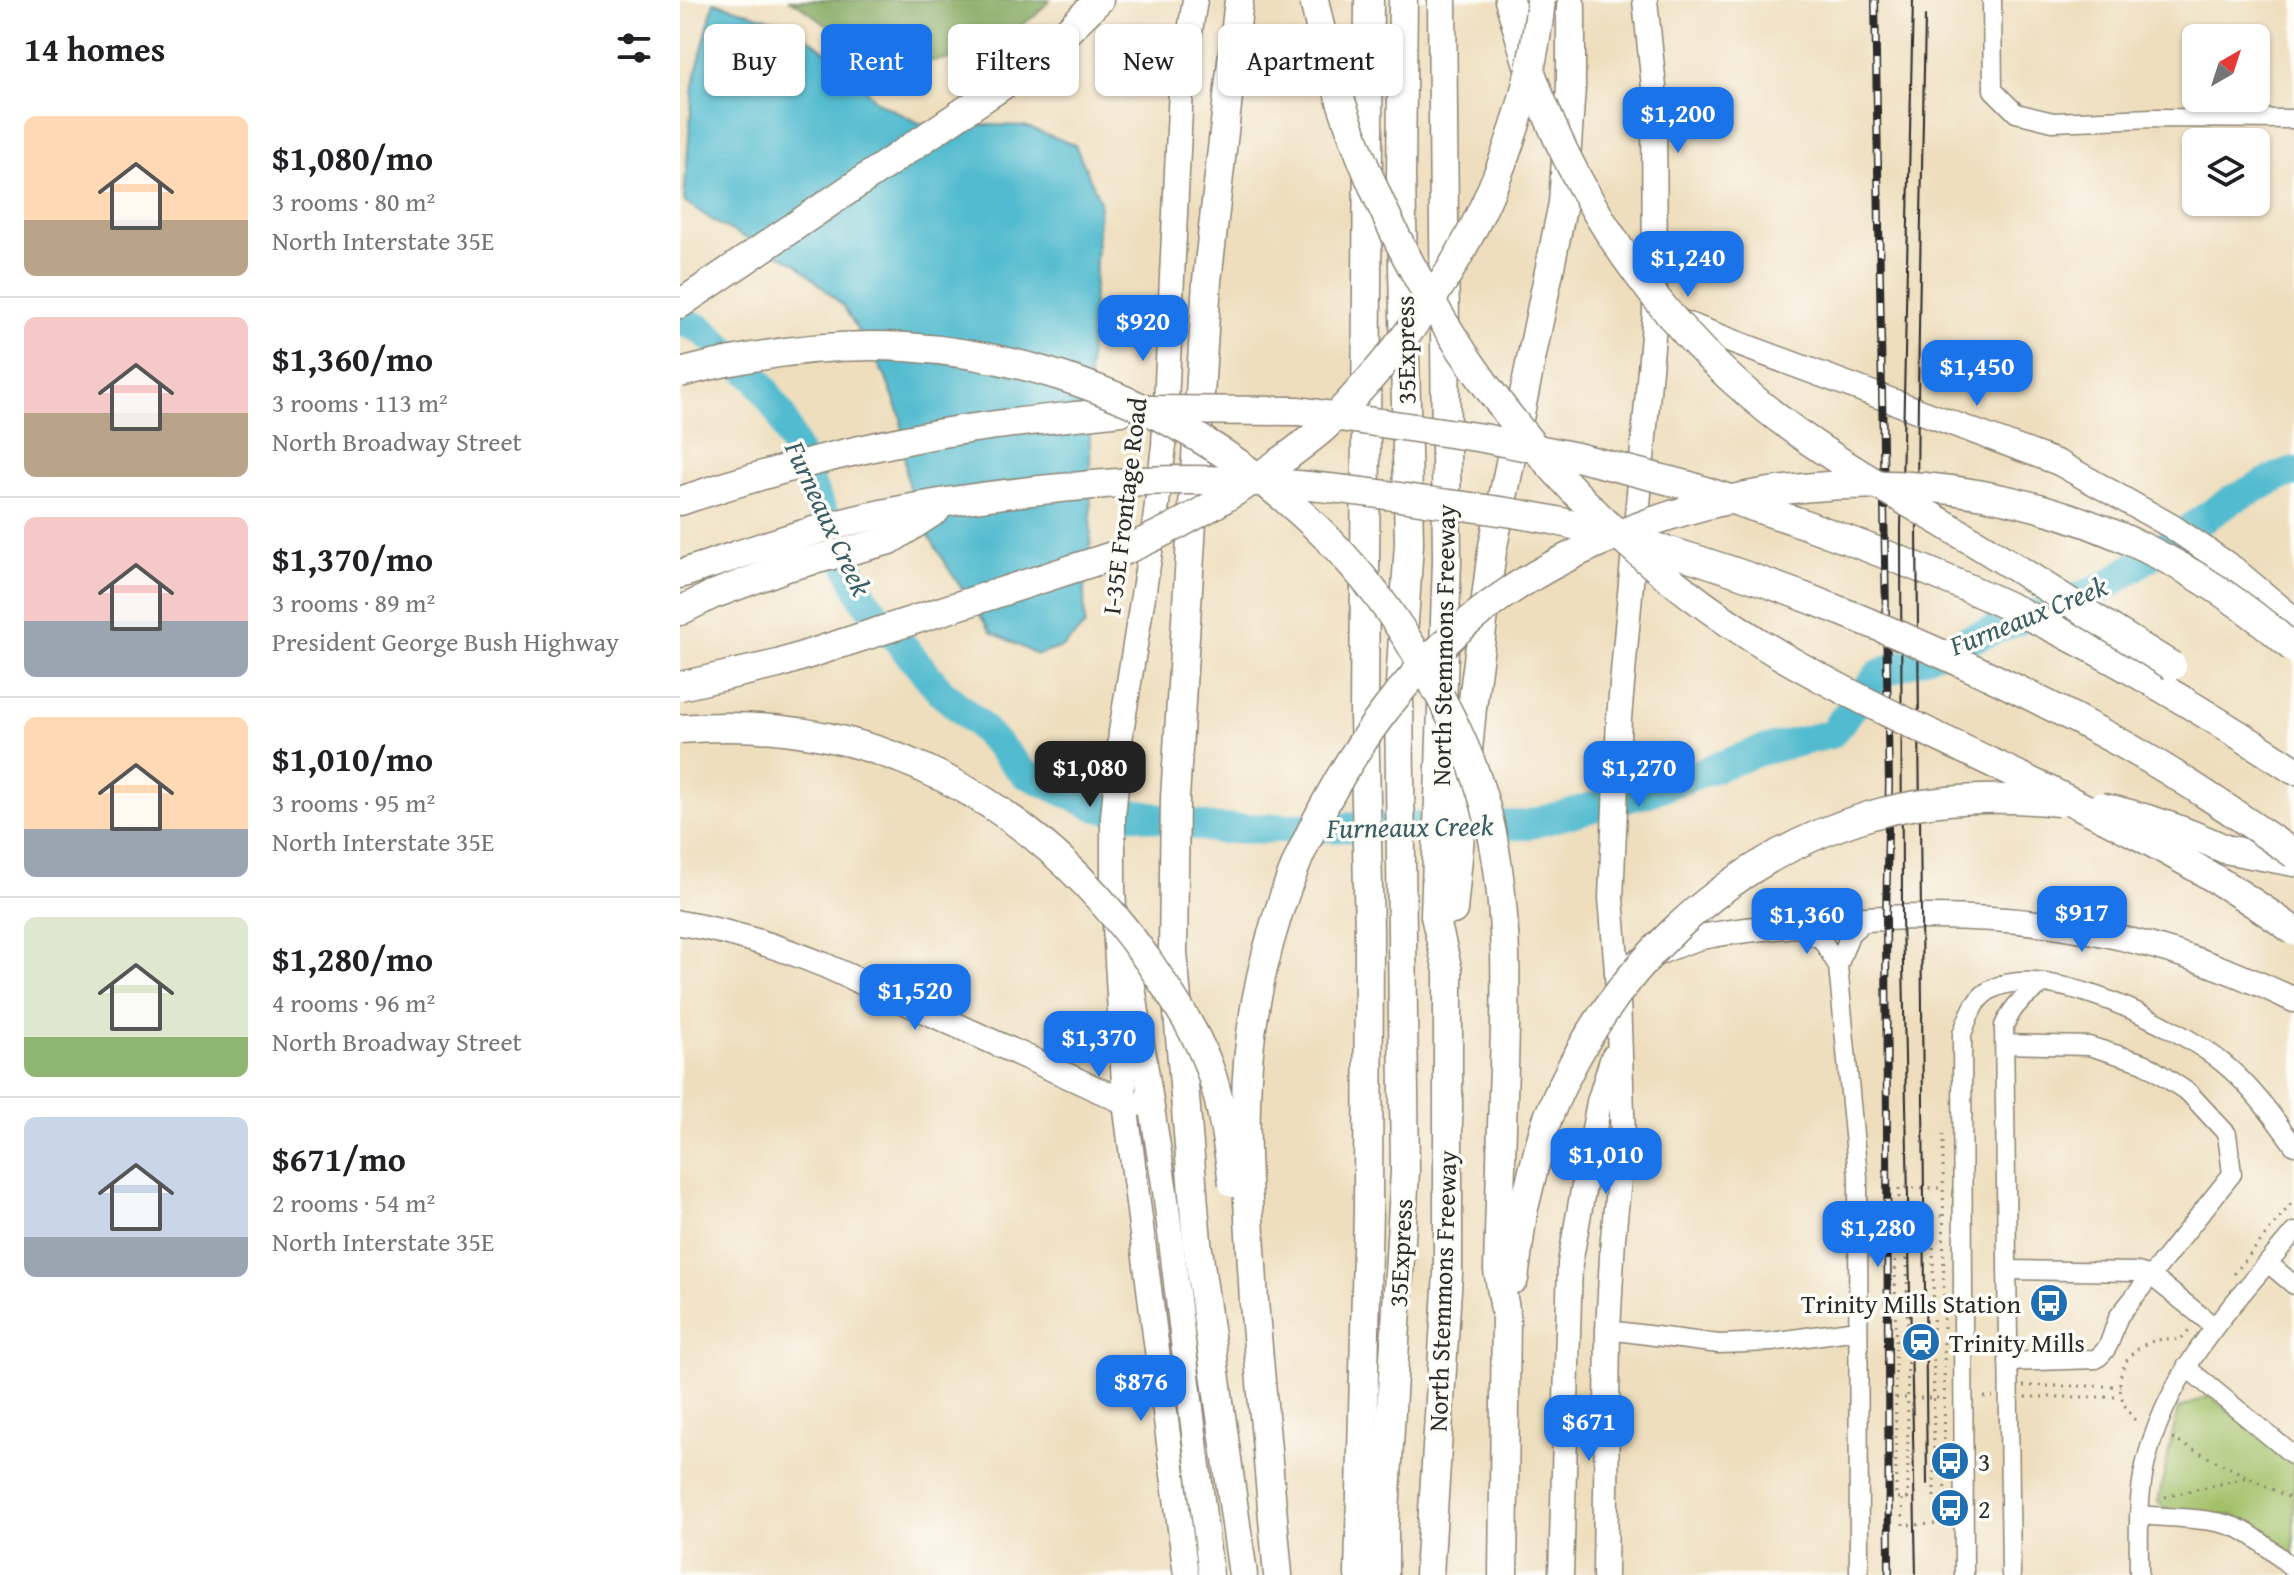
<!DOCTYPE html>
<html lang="en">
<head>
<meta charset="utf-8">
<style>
  :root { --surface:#fff; --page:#f2f2f2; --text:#202124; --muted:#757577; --line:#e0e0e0; --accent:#1a73e8 }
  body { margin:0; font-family:"Gentium Book Plus",serif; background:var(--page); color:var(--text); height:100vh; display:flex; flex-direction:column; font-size:30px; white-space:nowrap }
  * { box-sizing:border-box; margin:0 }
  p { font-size:26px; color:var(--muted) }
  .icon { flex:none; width:44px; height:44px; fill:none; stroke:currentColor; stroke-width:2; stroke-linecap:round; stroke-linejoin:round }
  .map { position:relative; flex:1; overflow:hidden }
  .panel { display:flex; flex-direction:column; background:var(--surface); width:680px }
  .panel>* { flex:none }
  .hud { position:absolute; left:24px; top:24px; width:760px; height:72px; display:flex; gap:16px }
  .needle { width:52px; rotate:39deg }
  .buttons { position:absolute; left:1502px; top:24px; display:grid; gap:16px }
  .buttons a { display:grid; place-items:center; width:88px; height:88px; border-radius:12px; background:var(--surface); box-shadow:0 2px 6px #0004; font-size:40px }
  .price { position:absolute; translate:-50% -68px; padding:0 18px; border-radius:16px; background:var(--accent); color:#fff; font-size:26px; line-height:52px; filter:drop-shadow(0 2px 4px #0008) }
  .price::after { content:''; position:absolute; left:50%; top:48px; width:24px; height:18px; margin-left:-12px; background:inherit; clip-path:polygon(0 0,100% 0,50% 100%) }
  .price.active { background:#222; color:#fff }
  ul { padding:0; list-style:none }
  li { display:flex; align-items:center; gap:24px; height:200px; padding:0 24px }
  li+li { border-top:2px solid var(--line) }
  li span { display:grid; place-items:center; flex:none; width:224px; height:160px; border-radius:12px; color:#555 }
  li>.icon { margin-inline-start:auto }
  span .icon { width:96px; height:96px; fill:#fffc; stroke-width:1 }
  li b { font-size:34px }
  h2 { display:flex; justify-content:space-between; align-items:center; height:96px; padding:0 24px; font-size:34px }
  .tag { padding:0 28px; border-radius:12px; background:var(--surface); box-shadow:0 2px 6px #0004; font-size:28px; line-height:72px }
  .tag.active { background:var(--accent); color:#fff }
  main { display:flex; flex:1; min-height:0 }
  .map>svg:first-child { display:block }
  .green { fill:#a2c068; stroke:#66764a; stroke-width:2 }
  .forest { fill:#81a65c; stroke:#566844; stroke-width:2 }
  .water { fill:#52bbcf; stroke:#3e737d; stroke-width:2 }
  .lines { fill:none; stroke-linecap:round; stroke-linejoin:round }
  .river { stroke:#52bbcf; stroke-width:30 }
  .minor-casing { stroke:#8c8474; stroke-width:21 }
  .major-casing { stroke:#8c8474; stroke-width:27 }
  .highway-casing { stroke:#8c8474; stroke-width:31 }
  .path { stroke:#8c8474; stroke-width:3; stroke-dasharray:2 6; stroke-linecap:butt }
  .minor { stroke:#fff; stroke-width:18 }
  .major { stroke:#fff; stroke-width:24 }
  .highway { stroke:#fff; stroke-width:28 }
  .tram { stroke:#2b2b2b; stroke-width:2 }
  .rail-casing { stroke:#2b2b2b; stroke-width:8 }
  .rail { stroke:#fdfcf7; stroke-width:5; stroke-dasharray:15; stroke-linecap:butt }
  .highway-bridge-casing { stroke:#8c8474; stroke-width:31; stroke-linecap:butt }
  .highway-bridge { stroke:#fff; stroke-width:28 }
  .labels { text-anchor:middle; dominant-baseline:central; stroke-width:7; stroke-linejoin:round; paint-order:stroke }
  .street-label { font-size:26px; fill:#2b2b2b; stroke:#fdfcf7 }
  .poi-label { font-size:26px; fill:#2b2b2b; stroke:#fdfcf7; text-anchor:start }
  .water-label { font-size:28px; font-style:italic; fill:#395d64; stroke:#fdfcf7 }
</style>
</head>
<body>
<main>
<section class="panel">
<h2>14 homes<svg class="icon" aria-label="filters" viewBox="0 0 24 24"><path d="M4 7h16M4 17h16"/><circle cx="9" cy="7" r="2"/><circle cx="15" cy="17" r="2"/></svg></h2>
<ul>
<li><span style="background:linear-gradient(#ffd9b3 65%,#b9a48a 0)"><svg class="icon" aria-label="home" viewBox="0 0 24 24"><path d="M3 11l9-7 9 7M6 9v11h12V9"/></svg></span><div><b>$1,080/mo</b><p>3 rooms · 80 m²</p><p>North Interstate 35E</p></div></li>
<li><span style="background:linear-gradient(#f6c9c9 60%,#b9a48a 0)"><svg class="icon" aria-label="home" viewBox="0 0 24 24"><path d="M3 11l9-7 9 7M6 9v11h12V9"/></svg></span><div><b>$1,360/mo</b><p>3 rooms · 113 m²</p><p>North Broadway Street</p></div></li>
<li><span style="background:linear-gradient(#f6c9c9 65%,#9aa5b1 0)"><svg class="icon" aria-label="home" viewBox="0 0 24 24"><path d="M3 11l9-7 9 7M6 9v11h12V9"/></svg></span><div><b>$1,370/mo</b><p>3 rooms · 89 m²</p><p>President George Bush Highway</p></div></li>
<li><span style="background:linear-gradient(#ffd9b3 70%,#9aa5b1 0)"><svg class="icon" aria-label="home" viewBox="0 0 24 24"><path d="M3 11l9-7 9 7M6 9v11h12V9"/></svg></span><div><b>$1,010/mo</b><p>3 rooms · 95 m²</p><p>North Interstate 35E</p></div></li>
<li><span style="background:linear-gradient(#dfe7d0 75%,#8fb573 0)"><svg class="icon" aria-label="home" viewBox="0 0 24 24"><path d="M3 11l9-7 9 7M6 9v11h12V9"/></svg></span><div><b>$1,280/mo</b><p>4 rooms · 96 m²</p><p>North Broadway Street</p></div></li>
<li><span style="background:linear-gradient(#c9d6e8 75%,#9aa5b1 0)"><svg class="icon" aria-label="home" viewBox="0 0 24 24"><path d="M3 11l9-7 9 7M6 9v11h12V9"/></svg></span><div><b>$671/mo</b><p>2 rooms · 54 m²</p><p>North Interstate 35E</p></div></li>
</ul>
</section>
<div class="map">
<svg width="1614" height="1575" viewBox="0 0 1614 1575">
  <rect width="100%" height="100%" fill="#fdfcf7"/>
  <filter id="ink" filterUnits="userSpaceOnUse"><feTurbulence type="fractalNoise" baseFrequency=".0125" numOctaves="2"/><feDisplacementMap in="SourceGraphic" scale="16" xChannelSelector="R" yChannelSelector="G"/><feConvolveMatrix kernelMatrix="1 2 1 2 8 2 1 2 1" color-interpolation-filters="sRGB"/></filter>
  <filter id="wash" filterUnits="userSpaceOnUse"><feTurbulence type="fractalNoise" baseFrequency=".006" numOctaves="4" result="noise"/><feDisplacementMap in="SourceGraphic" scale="32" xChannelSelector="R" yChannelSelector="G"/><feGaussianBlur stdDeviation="1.8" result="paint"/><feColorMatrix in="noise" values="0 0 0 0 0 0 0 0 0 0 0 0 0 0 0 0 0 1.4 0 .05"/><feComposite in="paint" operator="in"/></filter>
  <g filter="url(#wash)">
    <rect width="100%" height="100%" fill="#eedebd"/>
    <polygon class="green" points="1530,1396 1614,1465 1614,1557 1578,1527 1554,1516 1486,1511 1478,1502 1498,1409"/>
    <polygon class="forest" points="108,0 370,0 355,16 292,56 218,65 161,36 118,4"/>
    <polygon class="water" points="34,2 96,21 131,40 168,70 197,102 239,123 345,126 395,145 420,201 409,365 411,541 404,591 405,625 383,647 357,655 311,632 270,571 234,511 226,474 221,417 205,376 163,306 116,263 38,224 4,201 13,85"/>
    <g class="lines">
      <polyline class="river" points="0,320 21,329 78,380 101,415 136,498 185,601 262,693 297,723 344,773 417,807 538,829 847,825 968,792 1080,751 1151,734 1199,674 1425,587 1551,500 1602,475 1614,472"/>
    </g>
  </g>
  <g filter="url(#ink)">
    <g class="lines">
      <g class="minor-casing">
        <g id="minor">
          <polyline points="1312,0 1313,90 1336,113 1373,122 1472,118 1614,119"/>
          <polyline points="1114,925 1142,940 1158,966"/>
          <path d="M1325 1044 1409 1046 1464 1063 1509 1093 1547 1134 1552 1174 1439 1316C1431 1333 1432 1348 1416 1359L1328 1362"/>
          <polyline points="1588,1263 1614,1285"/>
          <polyline points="1327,1270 1458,1272 1471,1276 1535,1327"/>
          <polyline points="928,1330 1039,1344 1091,1342 1177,1330"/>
          <polyline points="1506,1367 1614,1456"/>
          <path d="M1459 1515C1490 1518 1537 1517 1564 1531 1582 1541 1598 1556 1614 1569"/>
          <polyline points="1179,1575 1178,1177 1158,966 1170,934 1188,918"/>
          <path d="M1284 1575 1282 1034C1289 1016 1294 998 1312 989 1368 960 1499 1027 1543 1063 1571 1086 1594 1117 1614 1146"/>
          <path d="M1331 1575 1324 1026C1333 1005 1345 995 1364 984"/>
          <path d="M1459 1575C1459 1539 1457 1501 1465 1466 1487 1370 1553 1305 1614 1232"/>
        </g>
      </g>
      <g class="major-casing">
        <g id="major">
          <polyline points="992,319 1379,463 1491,526 1554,569 1614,619"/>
          <path d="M0 923C50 931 97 946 144 965L445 1102 457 1104"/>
          <polyline points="449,961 485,1191 531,1575"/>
          <polyline points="937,971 931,898 939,718 975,313 974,87 965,0"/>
          <polyline points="506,1575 445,1102 433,889 433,817 441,732 475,521 484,445 501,88 515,0"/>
          <polyline points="881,1575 890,1263 919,1102 933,1057"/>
          <path d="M925 1575 928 1330 933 1238 943 1140 937 971C964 960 993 944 1022 937 1058 929 1099 927 1136 923 1309 906 1456 923 1614 1000"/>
        </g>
      </g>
      <g class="highway-casing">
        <g id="highway">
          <polyline points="559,0 527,281 495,798 493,952 517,1242 563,1575"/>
          <polyline points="829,0 848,65"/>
          <polyline points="0,304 329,81 364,54 419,0"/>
          <path d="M0 501C79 474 159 453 241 437 307 424 374 419 441 411"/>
          <path d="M1116 521C1188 547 1260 574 1330 607 1428 653 1523 711 1614 770"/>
          <path d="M0 574C50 558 100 540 151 526 253 499 358 489 463 481"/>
          <polyline points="0,611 32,595 107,567 210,540 256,510"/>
          <polyline points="1545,849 1614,862"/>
          <polyline points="773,910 792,708 812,551 883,203 891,87 891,6"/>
          <polyline points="821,1165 818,1270 826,1315 823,1575"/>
          <polyline points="834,1279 843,1212 854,1167"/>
          <polyline points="574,1302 598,1575"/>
          <polyline points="679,1575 688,1210 689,931 684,715 689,0"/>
          <polyline points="704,1575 704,1530 725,1171 719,700 729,543 721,174 723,0"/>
          <polyline points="749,1575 768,1273 768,971 755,916 767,561 762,0"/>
        </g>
      </g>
      <g class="path">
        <polyline points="1263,1134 1265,1520"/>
        <polygon points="1215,1214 1227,1214 1228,1498 1216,1498"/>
        <polyline points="1219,1214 1219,1188 1264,1188"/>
        <polyline points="1262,1216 1253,1216 1254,1497 1264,1497"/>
        <polyline points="1554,1274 1614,1200"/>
        <polyline points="1343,1386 1440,1386"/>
        <polyline points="1304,1397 1313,1397"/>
        <polyline points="1345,1397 1441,1397"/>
        <polyline points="1216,1398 1264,1398"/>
        <path d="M1455 1420C1420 1382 1450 1331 1500 1340L1509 1330"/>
        <polyline points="1492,1439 1614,1500"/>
        <polyline points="1485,1497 1569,1477"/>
        <polyline points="1222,1499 1223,1525 1265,1524"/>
      </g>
      <use href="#minor" class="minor"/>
      <use href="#major" class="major"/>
      <use href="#highway" class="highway"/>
      <g class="tram">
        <polyline points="1233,0 1221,529 1222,916 1236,1575"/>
        <path d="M1245 16C1242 188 1237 360 1237 532 1238 850 1244 1167 1247 1484"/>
      </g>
      <g class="rail-casing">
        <polyline id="rail" points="1195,0 1209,784 1206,916 1209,1575"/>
      </g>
      <use href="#rail" class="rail"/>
      <g class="highway-bridge-casing">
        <g id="highway-bridge">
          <path d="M634 0C692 276 873 530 1121 667 1283 757 1463 821 1614 931"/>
          <path d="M850 70C901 214 991 341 1115 431 1168 469 1225 500 1281 534 1352 577 1421 623 1492 666"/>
          <path d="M0 373C73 354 149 342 226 347 436 361 636 477 741 662 770 712 796 764 809 820 835 931 823 1051 821 1165"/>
          <polyline points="469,410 619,411 803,438 897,457 1010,486 1116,521"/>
          <path d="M463 481C558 477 653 486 746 501 791 507 837 512 881 522 1074 567 1274 651 1448 747 1505 779 1560 817 1614 854"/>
          <path d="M0 686 98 664 432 556C507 524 575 484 639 432 657 417 673 397 689 380 784 274 847 141 861 0"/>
          <path d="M0 729C195 712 357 802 467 959 491 995 519 1034 532 1076 543 1111 548 1147 553 1183"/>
          <path d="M1420 807C1464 816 1504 830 1545 849"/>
          <path d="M854 1167C859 1150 862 1131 869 1115 927 972 1044 859 1192 815 1252 798 1318 796 1379 802"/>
          <path d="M574 1302C571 1236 564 1170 566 1104 567 1020 587 932 620 855 655 777 701 705 763 645 815 593 884 555 952 529 1179 441 1433 485 1614 649"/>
        </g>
      </g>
      <use href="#highway-bridge" class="highway-bridge"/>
    </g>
  </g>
  <defs>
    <g id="bus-disc" transform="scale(2)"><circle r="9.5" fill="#1f6fb2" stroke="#fdfcf7"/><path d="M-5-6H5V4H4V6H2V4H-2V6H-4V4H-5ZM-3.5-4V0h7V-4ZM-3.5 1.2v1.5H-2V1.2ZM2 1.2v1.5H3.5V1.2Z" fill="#fff"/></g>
    <g id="station-disc" transform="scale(2)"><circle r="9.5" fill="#1f6fb2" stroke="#fdfcf7"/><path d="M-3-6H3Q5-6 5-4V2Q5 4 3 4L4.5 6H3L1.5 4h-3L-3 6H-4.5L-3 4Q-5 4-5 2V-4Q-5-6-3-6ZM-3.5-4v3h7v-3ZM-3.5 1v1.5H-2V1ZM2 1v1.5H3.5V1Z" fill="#fff"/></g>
  </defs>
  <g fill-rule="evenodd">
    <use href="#bus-disc" x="1369" y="1303"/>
    <use href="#station-disc" x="1241" y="1342"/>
    <use href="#bus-disc" x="1270" y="1461"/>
    <use href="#bus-disc" x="1270" y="1508"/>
  </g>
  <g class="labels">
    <g class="street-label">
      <text transform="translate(725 350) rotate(-91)">35Express</text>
      <text transform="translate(444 506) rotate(-83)">I-35E Frontage Road</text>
      <text transform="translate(763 645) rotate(-89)">North Stemmons Freeway</text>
      <text transform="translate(720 1253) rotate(-87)">35Express</text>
      <text transform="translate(762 1291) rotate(-88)">North Stemmons Freeway</text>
    </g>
    <g class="poi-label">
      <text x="1341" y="1303" text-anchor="end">Trinity Mills Station</text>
      <text x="1269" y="1342">Trinity Mills</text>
      <text x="1298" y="1461">3</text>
      <text x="1298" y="1508">2</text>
    </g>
    <g class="water-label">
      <text transform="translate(149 518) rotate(65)">Furneaux Creek</text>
      <text transform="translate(1348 615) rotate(-22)">Furneaux Creek</text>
      <text transform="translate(730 826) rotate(-1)">Furneaux Creek</text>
    </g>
  </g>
</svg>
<div class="buttons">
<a><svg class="needle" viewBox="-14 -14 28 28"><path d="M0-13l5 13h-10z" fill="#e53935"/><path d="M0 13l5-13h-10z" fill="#757577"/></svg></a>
<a><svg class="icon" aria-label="layers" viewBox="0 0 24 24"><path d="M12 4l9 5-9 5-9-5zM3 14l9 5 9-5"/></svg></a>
</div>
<b class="price" style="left:998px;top:155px">$1,200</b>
<b class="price" style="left:1008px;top:299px">$1,240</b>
<b class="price" style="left:463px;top:363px">$920</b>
<b class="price" style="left:1297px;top:408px">$1,450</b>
<b class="price active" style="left:410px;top:809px">$1,080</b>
<b class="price" style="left:959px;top:809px">$1,270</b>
<b class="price" style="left:1402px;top:954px">$917</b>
<b class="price" style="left:1127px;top:956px">$1,360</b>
<b class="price" style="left:235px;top:1032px">$1,520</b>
<b class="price" style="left:419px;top:1079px">$1,370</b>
<b class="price" style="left:926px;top:1196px">$1,010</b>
<b class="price" style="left:1198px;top:1269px">$1,280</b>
<b class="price" style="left:461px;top:1423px">$876</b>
<b class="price" style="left:909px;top:1463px">$671</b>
<div class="hud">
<a class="tag">Buy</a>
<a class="tag active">Rent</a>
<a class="tag">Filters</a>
<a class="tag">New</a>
<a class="tag">Apartment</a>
</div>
</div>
</main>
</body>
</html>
